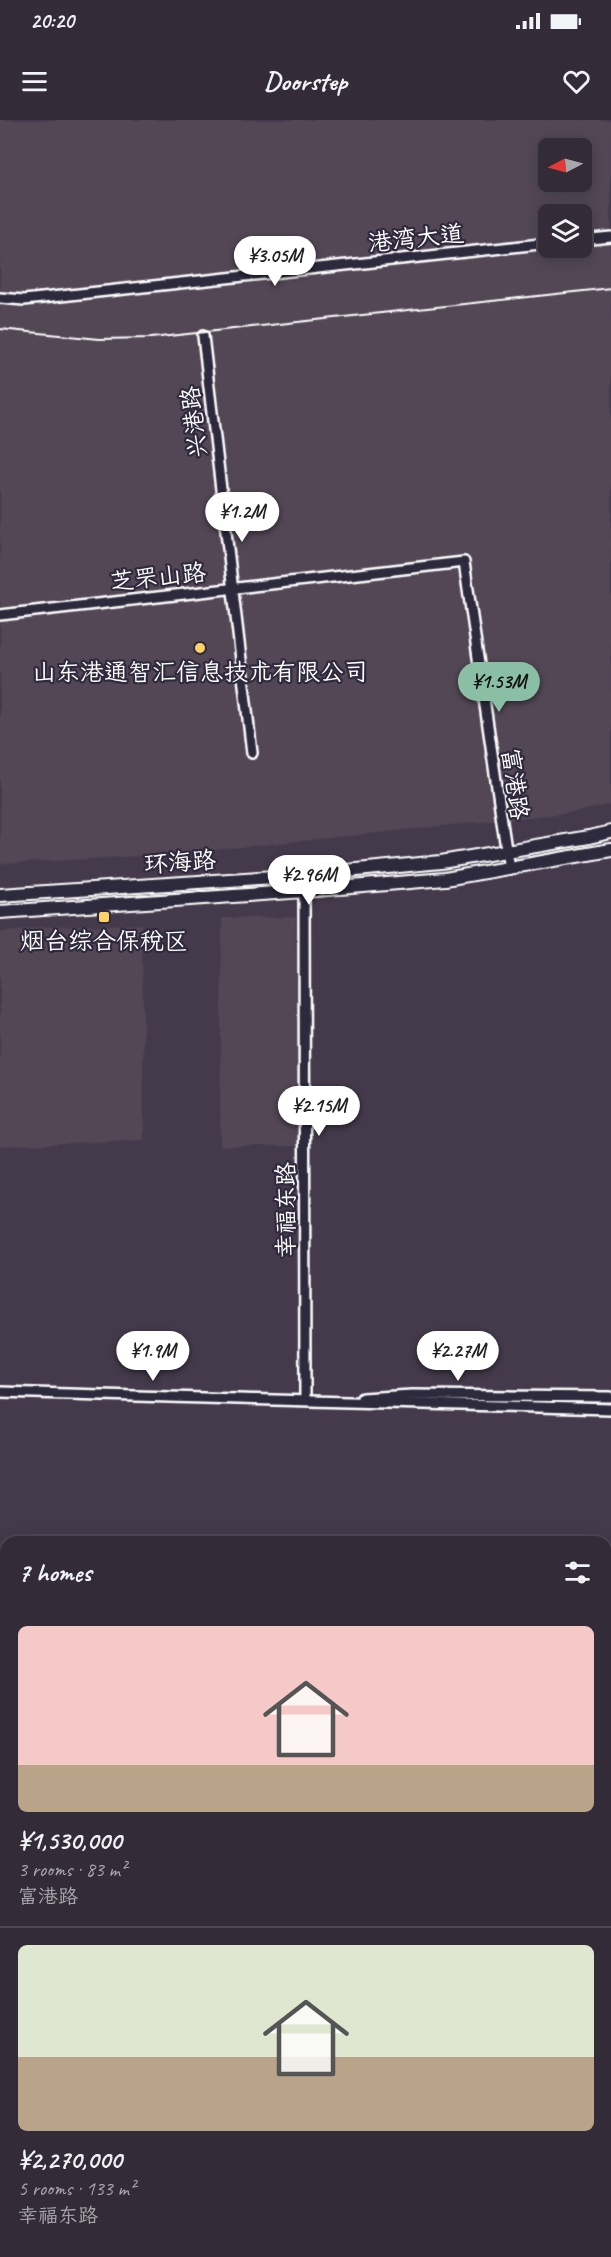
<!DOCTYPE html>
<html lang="en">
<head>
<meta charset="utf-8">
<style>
  :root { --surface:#332c38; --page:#3b3440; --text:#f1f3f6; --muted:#a9a7ae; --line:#4e4853; --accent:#8abfa5 }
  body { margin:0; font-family:Caveat,"LXGW WenKai TC",sans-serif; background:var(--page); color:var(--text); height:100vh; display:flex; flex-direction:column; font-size:22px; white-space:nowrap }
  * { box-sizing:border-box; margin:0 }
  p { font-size:20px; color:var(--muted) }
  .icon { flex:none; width:33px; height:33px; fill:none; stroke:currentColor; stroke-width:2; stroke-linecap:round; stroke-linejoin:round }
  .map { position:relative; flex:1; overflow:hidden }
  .details { position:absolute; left:0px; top:1416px; width:612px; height:722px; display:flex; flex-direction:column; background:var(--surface); border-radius:18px 18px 0 0; box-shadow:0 3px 15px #0003,0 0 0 2px var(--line) }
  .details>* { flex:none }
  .needle { width:39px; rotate:264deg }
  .fabs { position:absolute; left:538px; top:18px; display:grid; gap:12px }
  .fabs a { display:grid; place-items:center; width:54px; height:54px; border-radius:9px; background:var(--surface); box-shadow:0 3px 15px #0003,0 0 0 2px var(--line); font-size:30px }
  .price { position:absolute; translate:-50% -51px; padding:0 14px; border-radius:21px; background:#fff; color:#222; font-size:20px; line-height:39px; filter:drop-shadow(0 2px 3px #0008) }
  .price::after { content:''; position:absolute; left:50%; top:36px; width:18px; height:14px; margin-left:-9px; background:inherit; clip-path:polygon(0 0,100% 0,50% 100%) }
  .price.on { background:var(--accent); color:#111 }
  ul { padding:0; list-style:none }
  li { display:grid; align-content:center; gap:12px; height:318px; padding:0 18px }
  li+li { border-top:2px solid var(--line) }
  li span { display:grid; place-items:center; height:186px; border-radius:9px; color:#555 }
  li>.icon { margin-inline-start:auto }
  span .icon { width:108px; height:108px; fill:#fffc; stroke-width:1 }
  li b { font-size:26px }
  h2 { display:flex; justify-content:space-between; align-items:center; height:72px; padding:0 18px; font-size:26px }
  .status { display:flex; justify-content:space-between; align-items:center; height:42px; padding:0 30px; background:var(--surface); direction:ltr }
  .status svg { height:16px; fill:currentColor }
  header { display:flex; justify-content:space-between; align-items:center; height:78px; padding:0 18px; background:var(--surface); font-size:27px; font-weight:600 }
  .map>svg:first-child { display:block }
  .built { fill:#534655; fill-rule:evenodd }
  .green { fill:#656657; stroke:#b2b2ab; stroke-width:1.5 }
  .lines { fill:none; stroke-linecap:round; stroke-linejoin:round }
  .minor-casing { stroke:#fff; stroke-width:14 }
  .major-casing { stroke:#fff; stroke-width:16 }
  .minor { stroke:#2f2a3d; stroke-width:9 }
  .major { stroke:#2f2a3d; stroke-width:12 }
  .rail { stroke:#fff; stroke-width:2 }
  .poi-dot { fill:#ffd166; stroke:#2f2a3d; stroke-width:2 }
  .labels { text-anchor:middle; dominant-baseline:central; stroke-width:4.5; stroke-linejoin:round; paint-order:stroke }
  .street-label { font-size:24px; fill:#fff; stroke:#2f2a3d }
  .poi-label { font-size:24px; fill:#fff; stroke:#2f2a3d }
</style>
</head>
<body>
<div class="status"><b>20:20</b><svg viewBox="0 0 49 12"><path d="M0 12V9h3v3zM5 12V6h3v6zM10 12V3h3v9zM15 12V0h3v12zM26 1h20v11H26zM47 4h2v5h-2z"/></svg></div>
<header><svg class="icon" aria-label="menu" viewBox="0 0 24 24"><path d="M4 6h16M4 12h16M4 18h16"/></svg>Doorstep<svg class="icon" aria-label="heart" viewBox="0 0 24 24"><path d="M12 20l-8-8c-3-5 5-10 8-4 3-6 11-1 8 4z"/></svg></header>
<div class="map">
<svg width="611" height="2137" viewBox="0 0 611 2137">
  <rect width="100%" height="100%" fill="#443a4b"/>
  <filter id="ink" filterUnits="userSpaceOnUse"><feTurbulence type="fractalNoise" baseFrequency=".0167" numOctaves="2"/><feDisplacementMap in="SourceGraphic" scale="12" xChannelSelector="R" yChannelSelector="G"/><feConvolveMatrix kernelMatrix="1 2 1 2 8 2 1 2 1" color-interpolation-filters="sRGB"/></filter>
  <g filter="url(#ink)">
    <g class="built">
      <path d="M0 0H611V684L578 692 175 734 0 744ZM549 28H582V62H549ZM549 94H582V128H549Z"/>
      <polygon points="296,797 300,1026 220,1026 222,798"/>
      <polygon points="142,804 144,1020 0,1026 0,812 41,807"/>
      <polygon points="0,1536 6,1539 6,1734 0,1734"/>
      <rect x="606" y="1578" width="5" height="161"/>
      <rect x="0" y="1789" width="6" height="247"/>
      <rect x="194" y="2132" width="103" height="5"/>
      <polygon points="324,2132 517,2132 518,2137 324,2137"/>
    </g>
    <polygon class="green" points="428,2132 489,2132 490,2137 428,2137"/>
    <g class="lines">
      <g class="minor-casing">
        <g id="minor">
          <polyline points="582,120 611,117"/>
          <polyline points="0,178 24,180 549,123"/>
          <polyline points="203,216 252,633"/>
          <polyline points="0,495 464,442 509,749"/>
          <polyline points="304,755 305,1280"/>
          <path d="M0 1272C204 1277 407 1285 611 1289"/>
          <polyline points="362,1278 412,1275 611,1277"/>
          <polyline points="0,2046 6,2046"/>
          <polyline points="315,2132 315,2137"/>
          <polyline points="526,2132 527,2137"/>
        </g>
      </g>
      <g class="major-casing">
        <g id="major">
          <polyline points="0,775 304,755 441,742 589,717 611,712"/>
          <polyline points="0,792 305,771 445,759 611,730"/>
          <polyline points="0,1764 6,1764"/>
          <polyline points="606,1766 611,1766"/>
          <polyline points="0,1774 6,1774"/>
          <polyline points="606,1776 611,1776"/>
        </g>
      </g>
      <use href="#minor" class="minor"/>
      <use href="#major" class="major"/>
      <polyline class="rail" points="0,209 99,219 151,218 611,168"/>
    </g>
  </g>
  <g class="poi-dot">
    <circle cx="200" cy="528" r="6"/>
    <rect x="98" y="791" width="12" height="12" rx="3"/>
  </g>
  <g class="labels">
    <g class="street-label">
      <text transform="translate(416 118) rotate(-6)">港湾大道</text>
      <text transform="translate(194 302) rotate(-97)">兴港路</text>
      <text transform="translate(158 457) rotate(-6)">芝罘山路</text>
      <text transform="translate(515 664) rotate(82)">富港路</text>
      <text transform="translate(180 742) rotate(-4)">环海路</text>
      <text transform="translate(286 1090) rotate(-90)">幸福东路</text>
    </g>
    <g class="poi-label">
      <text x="200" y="552">山东港通智汇信息技术有限公司</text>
      <text x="104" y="821">烟台综合保税区</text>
    </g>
  </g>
</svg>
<div class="fabs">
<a><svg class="needle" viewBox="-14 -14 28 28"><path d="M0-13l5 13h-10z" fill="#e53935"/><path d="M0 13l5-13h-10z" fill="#a9a7ae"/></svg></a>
<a><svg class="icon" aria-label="layers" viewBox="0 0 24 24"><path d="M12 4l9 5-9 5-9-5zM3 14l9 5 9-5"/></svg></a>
</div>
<b class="price" style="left:275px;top:167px">¥3.05M</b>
<b class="price" style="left:242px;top:423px">¥1.2M</b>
<b class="price on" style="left:499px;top:593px">¥1.53M</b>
<b class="price" style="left:309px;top:786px">¥2.96M</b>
<b class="price" style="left:319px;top:1017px">¥2.15M</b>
<b class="price" style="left:153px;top:1262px">¥1.9M</b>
<b class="price" style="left:458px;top:1262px">¥2.27M</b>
<section class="details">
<h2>7 homes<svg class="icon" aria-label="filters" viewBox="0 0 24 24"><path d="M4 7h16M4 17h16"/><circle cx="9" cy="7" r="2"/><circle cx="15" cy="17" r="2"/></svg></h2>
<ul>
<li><span style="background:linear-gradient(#f6c9c9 75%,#b9a48a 0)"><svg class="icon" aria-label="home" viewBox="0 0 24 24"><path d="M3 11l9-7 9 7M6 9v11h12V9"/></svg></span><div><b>¥1,530,000</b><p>3 rooms · 83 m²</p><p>富港路</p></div></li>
<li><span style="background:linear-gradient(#dfe7d0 60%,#b9a48a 0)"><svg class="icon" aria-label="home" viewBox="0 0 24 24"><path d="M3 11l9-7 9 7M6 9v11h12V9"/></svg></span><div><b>¥2,270,000</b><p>5 rooms · 133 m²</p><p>幸福东路</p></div></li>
</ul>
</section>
</div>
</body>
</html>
